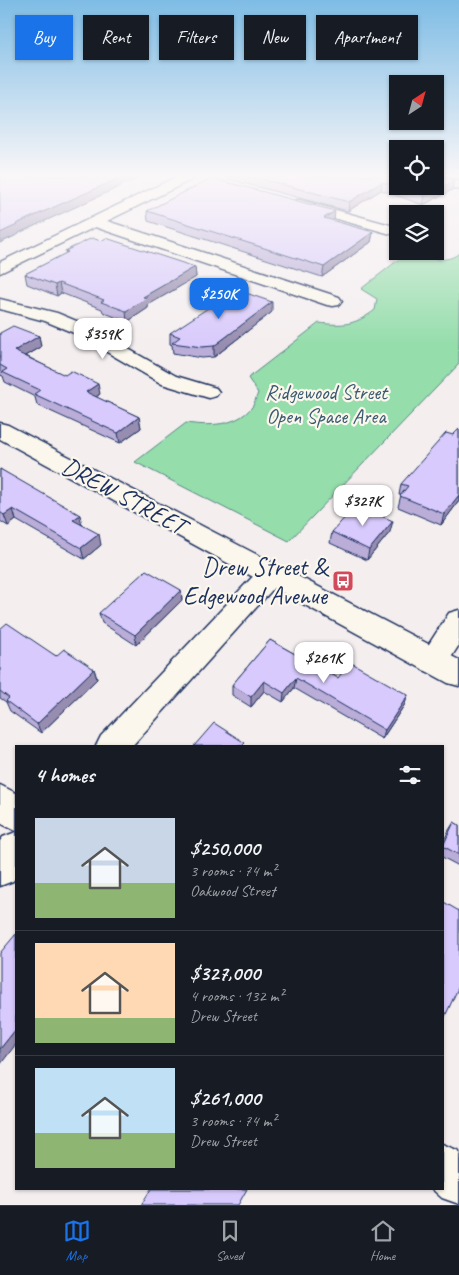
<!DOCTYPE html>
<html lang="en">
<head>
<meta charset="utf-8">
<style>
  :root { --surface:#171b24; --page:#242831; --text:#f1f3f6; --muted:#9ea1a6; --line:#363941; --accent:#1a73e8 }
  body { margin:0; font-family:Caveat,sans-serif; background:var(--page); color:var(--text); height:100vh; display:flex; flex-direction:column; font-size:19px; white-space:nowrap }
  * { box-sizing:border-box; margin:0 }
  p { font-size:16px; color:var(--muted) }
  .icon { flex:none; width:28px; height:28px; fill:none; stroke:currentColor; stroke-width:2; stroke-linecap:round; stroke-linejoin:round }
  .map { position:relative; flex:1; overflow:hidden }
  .drawer { position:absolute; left:15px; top:745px; width:429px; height:445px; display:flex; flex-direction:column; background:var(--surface); border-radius:0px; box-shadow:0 1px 4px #0004 }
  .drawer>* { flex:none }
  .guide { position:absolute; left:15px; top:15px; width:430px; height:45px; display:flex; gap:10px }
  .needle { width:32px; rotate:36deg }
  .tools { position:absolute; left:389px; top:75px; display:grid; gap:10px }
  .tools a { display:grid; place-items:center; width:55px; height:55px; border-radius:0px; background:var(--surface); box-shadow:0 1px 4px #0004; font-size:25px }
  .price { position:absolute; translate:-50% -42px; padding:0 11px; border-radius:10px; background:#fff; color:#222; font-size:16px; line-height:32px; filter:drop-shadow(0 1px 2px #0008) }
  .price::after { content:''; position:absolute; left:50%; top:30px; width:15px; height:11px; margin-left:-8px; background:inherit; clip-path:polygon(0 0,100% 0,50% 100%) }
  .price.selected { background:var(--accent); color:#fff }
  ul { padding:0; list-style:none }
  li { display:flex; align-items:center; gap:15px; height:125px; padding:0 20px }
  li+li { border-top:1px solid var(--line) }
  li span { display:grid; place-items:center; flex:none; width:140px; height:100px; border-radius:0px; color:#555 }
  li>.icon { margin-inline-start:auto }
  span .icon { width:60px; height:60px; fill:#fffc; stroke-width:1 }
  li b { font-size:21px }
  h2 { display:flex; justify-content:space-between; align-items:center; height:60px; padding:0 20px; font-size:21px }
  .chip { padding:0 18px; border-radius:0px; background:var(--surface); box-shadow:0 1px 4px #0004; font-size:18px; line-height:45px }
  .chip.selected { background:var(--accent); color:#fff }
  .dock { display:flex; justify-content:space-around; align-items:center; height:70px; border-top:1px solid var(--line); background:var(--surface); font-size:14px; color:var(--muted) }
  .dock a { display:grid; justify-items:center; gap:2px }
  .dock .selected { color:var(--accent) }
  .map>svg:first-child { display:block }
  .green { fill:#95ddab; stroke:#588684 }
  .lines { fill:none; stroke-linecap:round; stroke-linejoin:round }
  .minor-casing { stroke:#1b2f5e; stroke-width:3 }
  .secondary-casing { stroke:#1b2f5e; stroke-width:3 }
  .minor { fill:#fbf7ec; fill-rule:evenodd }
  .secondary { fill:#fbf7ec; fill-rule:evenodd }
  .wall { fill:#baaed9; stroke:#1b2f5e }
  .shaded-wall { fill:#978db0; stroke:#1b2f5e }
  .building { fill:#d8cafc; stroke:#1b2f5e }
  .labels { text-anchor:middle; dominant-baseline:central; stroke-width:4.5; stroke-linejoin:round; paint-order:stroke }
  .far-park-label { font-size:21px; fill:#3a5a71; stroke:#fbf7ec }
  .street-label { font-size:25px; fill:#1b2f5e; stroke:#fbf7ec }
  .poi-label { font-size:25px; fill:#1b2f5e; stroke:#fbf7ec; text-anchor:end }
</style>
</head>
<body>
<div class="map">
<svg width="459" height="1205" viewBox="0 0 459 1205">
  <rect width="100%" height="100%" fill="#f4eeef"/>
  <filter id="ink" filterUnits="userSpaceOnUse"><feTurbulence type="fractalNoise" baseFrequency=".02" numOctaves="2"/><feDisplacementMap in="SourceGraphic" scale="10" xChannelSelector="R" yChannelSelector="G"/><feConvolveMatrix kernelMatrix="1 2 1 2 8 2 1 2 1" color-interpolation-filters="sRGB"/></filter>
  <g filter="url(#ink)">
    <path class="green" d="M407 253C422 257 447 265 459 253V364L289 541 135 462 186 423C208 426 236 427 252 407 255 403 256 397 258 393L248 378 319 323C344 326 355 325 375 310L377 299 361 289Z"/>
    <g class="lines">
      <g class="minor-casing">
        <g id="minor">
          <polygon points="178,176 195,176 193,179 107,221 339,297 342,301 339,305 333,306 327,305 95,227 0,273 0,262"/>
          <polygon points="435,176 442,176 459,182 459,190 435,182"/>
          <polygon points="299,200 398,227 398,236 294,207 292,204 294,201"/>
          <polygon points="0,299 57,313 86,325 176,376 216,388 219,392 216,396 209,398 162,384 74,333 45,321 0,309"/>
          <polygon points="271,564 280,567 284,574 280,581 132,746 96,746 101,736 262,567"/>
          <polygon points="459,610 459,645 443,670 433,673 423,670 418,661 449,613"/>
          <polygon points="0,785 16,793 16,831 0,823"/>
          <polygon points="16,832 16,877 13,881 0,886 0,841 3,837"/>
          <polygon points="442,1144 459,1151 459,1204 442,1198 432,1189 442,1189"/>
        </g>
      </g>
      <g class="secondary-casing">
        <polygon id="secondary" points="0,423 8,425 459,660 459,686 448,683 0,439"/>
      </g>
      <use href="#minor" class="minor"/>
      <use href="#secondary" class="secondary"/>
    </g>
    <g class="wall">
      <polygon points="228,176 398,176 452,190 423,205 381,190 348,211 228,179"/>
      <polygon points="447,176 459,176 459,180"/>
      <polygon points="147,211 334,220 333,221 373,232 371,242 322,277 148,221"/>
      <polygon points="65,251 195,267 196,277 148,305 148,308 127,322 103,312 102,309 61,293 57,296 27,284 25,274 66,254"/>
      <polygon points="272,312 214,357 202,358 173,353 172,345 170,344 170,333"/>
      <polygon points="0,333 39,336 41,347 26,356 100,394 96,397 139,417 141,428 120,443 37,405 35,397 5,382 3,376 0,375"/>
      <polygon points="459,429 459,501 441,525 398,507 401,495 399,495 401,484 453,435"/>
      <polygon points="0,469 82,524 101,545 84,559 16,520 8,526 0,521"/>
      <polygon points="332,532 390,532 367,560 330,543"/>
      <polygon points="181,590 182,600 136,645 102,623 99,613"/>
      <polygon points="0,629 56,656 94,669 97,679 41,733 10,711 6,702 0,698"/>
      <polygon points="270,640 338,678 405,704 382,739 294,688 283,702 264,691 251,707 232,695 232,685"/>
      <polygon points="454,822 459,825 459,866 442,857 442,844 449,830"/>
    </g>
    <g class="shaded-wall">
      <polygon points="124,176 143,176 19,233 19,234 0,243 0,233 16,224"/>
      <polygon points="454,181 452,190 423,205 425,196"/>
      <polygon points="382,182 381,190 348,211 349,202"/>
      <polygon points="335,211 334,220 323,228 324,218"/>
      <polygon points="373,232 371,242 322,277 324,267"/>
      <polygon points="195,267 196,277 148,305 148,308 127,322 126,311 143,297"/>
      <polygon points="59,283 61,293 57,296 55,285"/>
      <polygon points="272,302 272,312 214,357 214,346"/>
      <polygon points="39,336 41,347 17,361 14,351"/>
      <polygon points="98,384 100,394 87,403 86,392"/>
      <polygon points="139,417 141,428 120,443 118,433"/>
      <polygon points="459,495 459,501 441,525 444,514"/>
      <polygon points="13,509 16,520 8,526 4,515"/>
      <polygon points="80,515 82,526 73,520"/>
      <polygon points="393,521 390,532 367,560 369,550"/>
      <polygon points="99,534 101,545 84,559 81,548"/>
      <polygon points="181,590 182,600 136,645 135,635"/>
      <polygon points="94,669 97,679 41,733 37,724"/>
      <polygon points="296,678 294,688 283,702 284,693"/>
      <polygon points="264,681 264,691 251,707 251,697"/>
      <polygon points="408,695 405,704 382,739 385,730"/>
      <polygon points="16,1029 16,1044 0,1065 0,1049"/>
    </g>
    <g class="building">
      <polygon points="0,176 124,176 16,224 17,225 0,233"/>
      <polygon points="250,176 398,176 398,186 435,186 435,176 440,176 454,181 425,196 382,182 349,202"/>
      <polygon points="212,178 335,211 324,218 373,232 324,267 147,211"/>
      <polygon points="92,238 101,241 106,238 195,267 143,297 147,298 126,311 101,302 104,300 59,283 55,285 25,274 68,252 65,251"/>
      <polygon points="231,293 240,296 246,293 272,302 214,346 202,347 172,343 180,337 170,333"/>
      <polygon points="13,326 39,336 14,351 65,375 71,371 98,384 86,392 139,417 118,433 34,394 40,390 2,372 7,369 0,365 0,333"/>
      <polygon points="459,429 459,495 444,514 400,496 408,486 401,484 446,433 453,435"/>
      <polygon points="0,469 80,515 73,520 99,534 81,548 13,509 4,515 0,512"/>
      <polygon points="356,505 393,521 369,550 332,532"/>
      <polygon points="146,570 181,590 135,635 99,613"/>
      <polygon points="7,623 56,656 64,649 94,669 37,724 6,701 9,698 0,691 0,629"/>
      <polygon points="270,640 338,678 350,662 408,695 385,730 296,678 284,693 264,681 251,697 232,685"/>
      <polygon points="214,723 245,743 242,746 194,746"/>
      <polygon points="454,822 459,825 459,855 443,846"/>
      <polygon points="442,901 459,911 459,986 442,1023"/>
      <polygon points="16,934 16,1029 0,1049 0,953"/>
      <polygon points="151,1189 247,1189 238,1205 141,1205"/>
    </g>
  </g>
  <linearGradient id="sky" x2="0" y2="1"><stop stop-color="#7ebce5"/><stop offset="0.51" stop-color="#faf7f8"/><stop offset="1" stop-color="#faf7f8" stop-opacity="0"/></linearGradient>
  <rect width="459" height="345" fill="url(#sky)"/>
  <defs>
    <g id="bus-square" transform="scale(1.125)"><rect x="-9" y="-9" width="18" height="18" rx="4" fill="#d1495b" stroke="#fbf7ec"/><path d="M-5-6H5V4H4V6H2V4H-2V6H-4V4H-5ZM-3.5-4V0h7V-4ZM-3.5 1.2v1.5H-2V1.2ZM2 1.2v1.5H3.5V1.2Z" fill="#fff"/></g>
  </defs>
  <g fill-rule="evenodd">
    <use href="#bus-square" x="343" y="581"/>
  </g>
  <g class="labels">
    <g class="far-park-label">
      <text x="326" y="392">Ridgewood Street<tspan x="326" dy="24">Open Space Area</tspan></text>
    </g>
    <g class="street-label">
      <text transform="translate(124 496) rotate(28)">DREW STREET</text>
    </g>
    <g class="poi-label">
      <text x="327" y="567">Drew Street &amp;<tspan x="327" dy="29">Edgewood Avenue</tspan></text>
    </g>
  </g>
</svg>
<div class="tools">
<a><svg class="needle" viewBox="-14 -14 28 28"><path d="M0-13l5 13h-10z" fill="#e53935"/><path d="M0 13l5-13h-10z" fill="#9ea1a6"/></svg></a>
<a><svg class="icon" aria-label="locate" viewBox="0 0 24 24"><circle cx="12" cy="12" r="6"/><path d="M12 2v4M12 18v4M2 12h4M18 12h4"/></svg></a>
<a><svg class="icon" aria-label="layers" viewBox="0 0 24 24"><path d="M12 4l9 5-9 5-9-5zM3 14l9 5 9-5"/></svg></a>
</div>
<b class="price selected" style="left:219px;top:320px">$250K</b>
<b class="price" style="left:103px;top:360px">$359K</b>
<b class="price" style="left:363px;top:527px">$327K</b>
<b class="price" style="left:324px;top:684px">$261K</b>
<div class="guide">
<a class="chip selected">Buy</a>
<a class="chip">Rent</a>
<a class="chip">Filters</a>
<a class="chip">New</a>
<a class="chip">Apartment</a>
</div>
<section class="drawer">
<h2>4 homes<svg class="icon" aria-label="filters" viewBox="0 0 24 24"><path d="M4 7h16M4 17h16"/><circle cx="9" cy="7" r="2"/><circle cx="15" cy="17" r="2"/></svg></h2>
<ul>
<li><span style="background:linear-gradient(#c9d6e8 65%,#8fb573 0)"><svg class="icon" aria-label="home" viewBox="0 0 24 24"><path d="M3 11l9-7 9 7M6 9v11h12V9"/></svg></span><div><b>$250,000</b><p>3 rooms · 74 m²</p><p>Oakwood Street</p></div></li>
<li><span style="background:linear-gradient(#ffd9b3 75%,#8fb573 0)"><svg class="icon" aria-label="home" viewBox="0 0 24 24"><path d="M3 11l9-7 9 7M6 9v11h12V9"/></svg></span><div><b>$327,000</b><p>4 rooms · 132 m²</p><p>Drew Street</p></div></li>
<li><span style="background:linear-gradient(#bfe0f5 65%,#8fb573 0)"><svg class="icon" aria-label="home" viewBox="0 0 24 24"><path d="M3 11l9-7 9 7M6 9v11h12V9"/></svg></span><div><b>$261,000</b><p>3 rooms · 74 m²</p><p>Drew Street</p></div></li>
</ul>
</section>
</div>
<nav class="dock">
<a class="selected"><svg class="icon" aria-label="map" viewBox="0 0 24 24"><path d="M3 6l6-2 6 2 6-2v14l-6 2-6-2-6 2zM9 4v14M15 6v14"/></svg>Map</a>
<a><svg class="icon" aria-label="saved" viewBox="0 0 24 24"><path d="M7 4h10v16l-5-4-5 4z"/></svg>Saved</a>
<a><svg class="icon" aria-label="home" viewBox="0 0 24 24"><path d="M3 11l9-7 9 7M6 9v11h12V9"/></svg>Home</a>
</nav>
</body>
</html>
